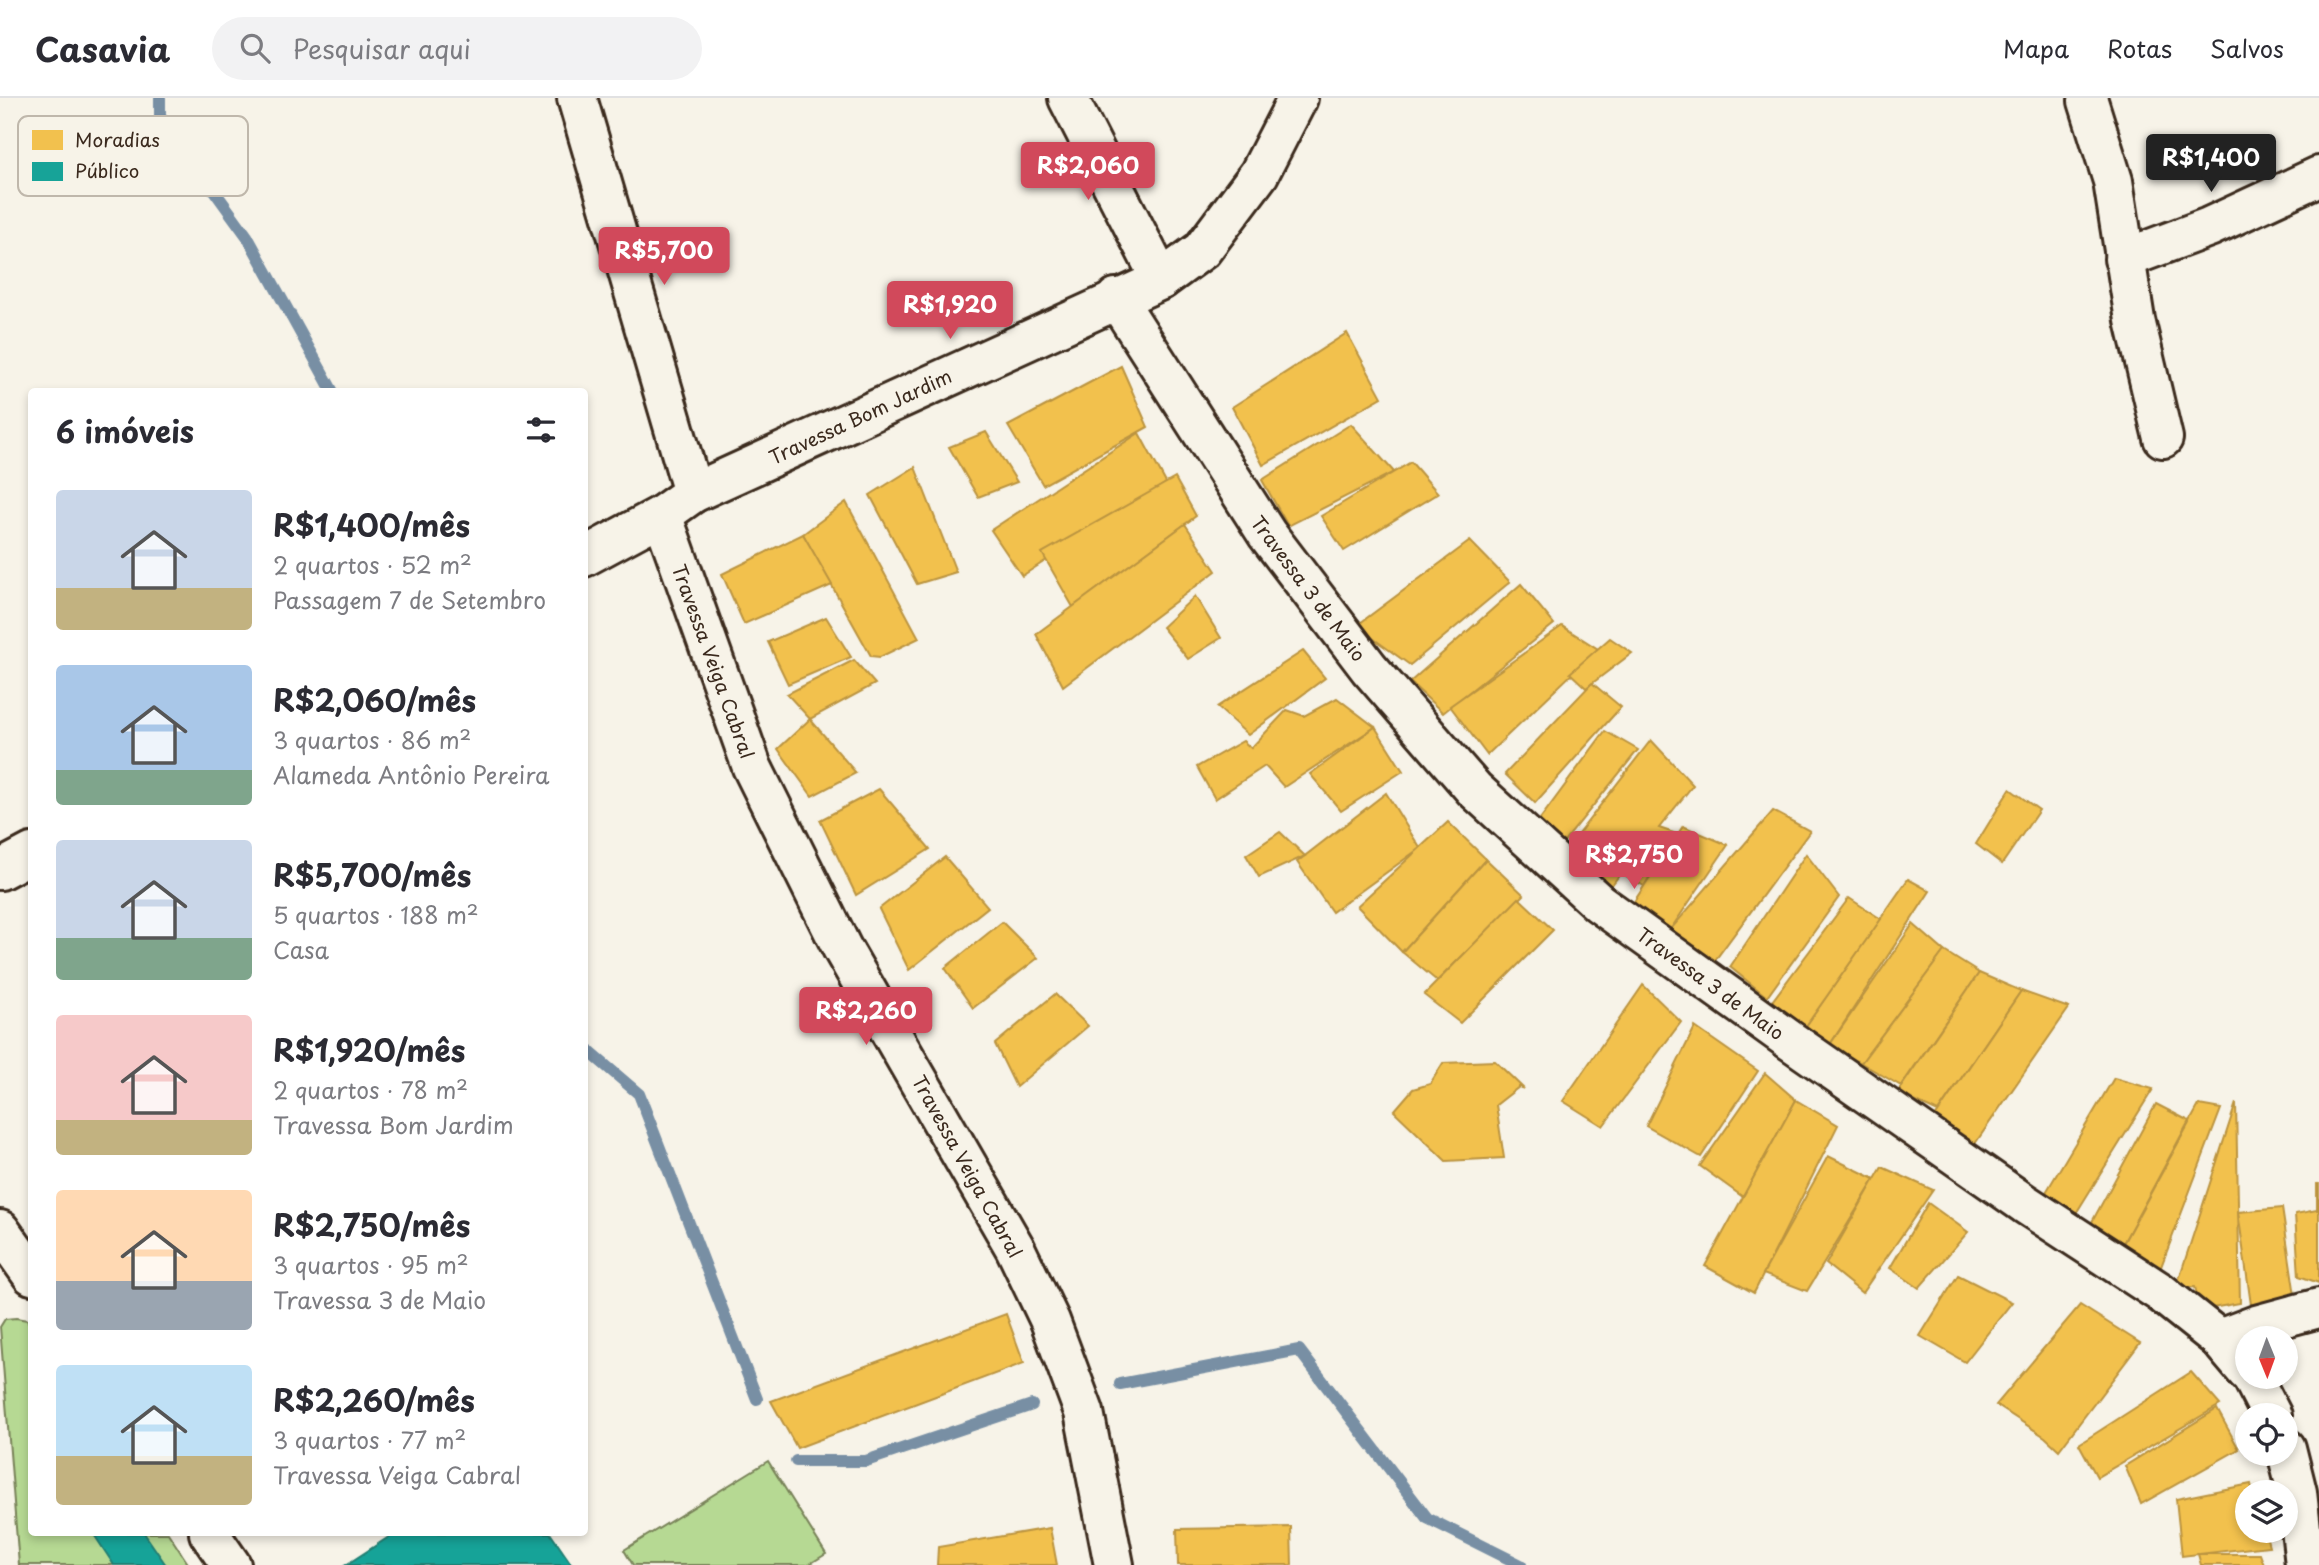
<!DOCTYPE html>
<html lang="pt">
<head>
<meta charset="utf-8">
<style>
  :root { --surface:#fff; --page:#f2f2f3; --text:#2b2b33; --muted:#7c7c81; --line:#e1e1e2; --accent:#d1495b }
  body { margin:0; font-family:"Playpen Sans",sans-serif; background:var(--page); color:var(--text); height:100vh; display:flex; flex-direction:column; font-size:26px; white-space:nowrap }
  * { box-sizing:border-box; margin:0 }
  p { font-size:23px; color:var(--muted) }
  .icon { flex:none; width:38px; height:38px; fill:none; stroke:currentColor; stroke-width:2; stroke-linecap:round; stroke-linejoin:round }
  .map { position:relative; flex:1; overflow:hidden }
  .sheet { position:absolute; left:28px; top:290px; width:560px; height:1148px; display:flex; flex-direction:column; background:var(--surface); border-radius:7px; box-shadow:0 4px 10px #0003 }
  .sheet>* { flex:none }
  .needle { width:46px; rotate:179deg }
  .fabs { position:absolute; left:2235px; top:1228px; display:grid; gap:14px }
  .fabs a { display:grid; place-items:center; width:63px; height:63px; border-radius:50%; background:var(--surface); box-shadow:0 4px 10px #0003; font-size:35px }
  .price { position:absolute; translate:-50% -60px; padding:0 16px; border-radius:7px; background:var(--accent); color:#fff; font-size:23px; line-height:46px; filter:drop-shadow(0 2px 4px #0008) }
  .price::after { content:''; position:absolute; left:50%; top:42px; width:21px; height:16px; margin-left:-10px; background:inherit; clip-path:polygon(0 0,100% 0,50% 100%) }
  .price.on { background:#222; color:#fff }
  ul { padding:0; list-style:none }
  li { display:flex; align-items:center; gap:21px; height:175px; padding:0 28px }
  li span { display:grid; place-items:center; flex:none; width:196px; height:140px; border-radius:7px; color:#555 }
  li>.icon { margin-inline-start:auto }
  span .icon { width:84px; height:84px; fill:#fffc; stroke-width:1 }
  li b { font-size:30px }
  h2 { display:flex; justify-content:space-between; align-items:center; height:84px; padding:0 28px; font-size:30px }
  header { display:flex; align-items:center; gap:42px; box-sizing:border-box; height:98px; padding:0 35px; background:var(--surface); border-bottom:2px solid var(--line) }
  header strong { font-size:33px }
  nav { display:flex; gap:38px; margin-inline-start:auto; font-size:24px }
  .search { width:490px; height:63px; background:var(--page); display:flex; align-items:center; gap:18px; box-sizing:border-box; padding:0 24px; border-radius:38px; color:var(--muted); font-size:26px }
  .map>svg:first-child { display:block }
  .green { fill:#b6d993; stroke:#788258; stroke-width:2 }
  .homes { fill:#f2c14e; stroke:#bb9440; stroke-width:2 }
  .public { fill:#17a398; stroke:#227f73; stroke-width:2 }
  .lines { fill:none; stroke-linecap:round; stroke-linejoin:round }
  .stream { stroke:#788fa4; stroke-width:12 }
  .minor-casing { stroke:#3b2a1e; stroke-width:44 }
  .minor { stroke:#f7f3e8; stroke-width:38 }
  .labels { text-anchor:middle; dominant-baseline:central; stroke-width:7; stroke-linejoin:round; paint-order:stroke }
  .street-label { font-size:19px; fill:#3b2a1e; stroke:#f7f3e8 }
  .key { fill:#f7f3e8; stroke:#bfb7ab; stroke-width:2 }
  .key-label { font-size:19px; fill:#3b2a1e }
</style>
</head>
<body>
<header>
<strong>Casavia</strong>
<div class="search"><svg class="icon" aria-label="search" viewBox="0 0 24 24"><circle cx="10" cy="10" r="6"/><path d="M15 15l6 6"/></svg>Pesquisar aqui</div>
<nav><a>Mapa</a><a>Rotas</a><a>Salvos</a></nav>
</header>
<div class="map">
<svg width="2319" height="1467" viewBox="0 0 2319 1467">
  <rect width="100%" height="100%" fill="#f7f3e8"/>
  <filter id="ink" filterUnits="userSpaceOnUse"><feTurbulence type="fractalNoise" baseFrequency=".0143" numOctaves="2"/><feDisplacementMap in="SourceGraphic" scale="14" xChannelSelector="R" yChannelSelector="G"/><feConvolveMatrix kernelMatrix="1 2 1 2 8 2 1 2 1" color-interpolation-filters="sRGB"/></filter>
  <g filter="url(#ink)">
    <g class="green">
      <polygon points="16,1220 27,1222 31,1229 32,1435 168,1435 189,1467 19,1467 0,1229 5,1221"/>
      <polygon points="768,1363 826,1456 808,1467 633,1467 624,1452"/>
    </g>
    <g class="homes">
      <polygon points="1347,235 1382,299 1263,367 1232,309"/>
      <polygon points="1121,268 1148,329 1043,387 1008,328"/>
      <polygon points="1351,326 1394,374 1288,428 1262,382"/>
      <polygon points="986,334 1017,384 978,399 949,349"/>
      <polygon points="1139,335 1166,385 1022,478 991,432"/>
      <polygon points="1411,364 1438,395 1344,453 1321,418"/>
      <polygon points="915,369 956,474 917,486 870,397"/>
      <polygon points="1175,380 1196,418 1073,509 1042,455"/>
      <polygon points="846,404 919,540 880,559 871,558 803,436"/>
      <polygon points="1185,426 1216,473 1063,588 1036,536"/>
      <polygon points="803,436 832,487 744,526 722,476"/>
      <polygon points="1470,443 1510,484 1410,567 1356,528"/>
      <polygon points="1521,486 1554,526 1443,615 1410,584"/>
      <polygon points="1195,498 1221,540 1188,561 1162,529"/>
      <polygon points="826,519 851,559 788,586 768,544"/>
      <polygon points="1562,528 1598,551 1487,657 1450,608"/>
      <polygon points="1610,540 1632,555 1586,590 1570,575"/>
      <polygon points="1303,553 1325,580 1248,637 1217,609"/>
      <polygon points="854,562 875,586 810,621 787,596"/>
      <polygon points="1592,585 1621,609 1535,705 1505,676"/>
      <polygon points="1337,600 1375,629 1284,689 1265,668 1215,701 1197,669 1243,643 1251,650 1287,612 1304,618"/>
      <polygon points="810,621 856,675 812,698 778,651"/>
      <polygon points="1375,629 1403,673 1341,713 1310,676"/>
      <polygon points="1605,633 1638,652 1564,744 1535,728"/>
      <polygon points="1651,642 1693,687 1659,730 1677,736 1644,788 1621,775 1608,792 1568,749"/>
      <polygon points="879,691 930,751 856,797 820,722"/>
      <polygon points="2010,691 2039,712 2002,766 1976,746"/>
      <polygon points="1386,695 1420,750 1332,814 1297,764"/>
      <polygon points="1773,713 1810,733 1713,865 1670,832"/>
      <polygon points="1448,724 1486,761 1402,854 1357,808"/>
      <polygon points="1683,728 1728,747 1670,832 1630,810"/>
      <polygon points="1280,734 1305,758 1259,779 1246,757"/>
      <polygon points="1806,756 1839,799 1767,899 1730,869"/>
      <polygon points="945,759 988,809 909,872 879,811"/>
      <polygon points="1486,761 1524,797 1437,883 1402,854"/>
      <polygon points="1908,781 1930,793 1829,948 1801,935"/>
      <polygon points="1519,800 1553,832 1460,925 1424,897"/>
      <polygon points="1849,800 1881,821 1801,935 1770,906"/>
      <polygon points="1002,824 1038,860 973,910 945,870"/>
      <polygon points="1913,826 1944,853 1861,965 1829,948"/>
      <polygon points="1944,853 1979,875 1901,988 1861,965"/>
      <polygon points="1979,875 2021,893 1938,1014 1897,995"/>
      <polygon points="1643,887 1681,924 1603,1028 1563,1003"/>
      <polygon points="2021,893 2069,910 1974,1047 1935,1019"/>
      <polygon points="1055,896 1088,928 1016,989 995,946"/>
      <polygon points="1695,929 1758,973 1701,1059 1646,1028"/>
      <polygon points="1495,963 1524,991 1519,989 1496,1007 1504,1060 1446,1063 1394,1013 1413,991 1430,986 1443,965"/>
      <polygon points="1765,975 1796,1002 1743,1099 1700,1068"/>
      <polygon points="2114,980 2153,991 2075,1117 2042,1101"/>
      <polygon points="1796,1002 1838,1027 1754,1195 1705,1168"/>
      <polygon points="2236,1005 2240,1205 2201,1212 2195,1189 2176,1190"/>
      <polygon points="2156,1006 2189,1023 2120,1151 2087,1133"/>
      <polygon points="2199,1007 2221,1011 2159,1174 2120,1151"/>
      <polygon points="1828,1058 1875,1081 1807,1193 1763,1176"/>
      <polygon points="1882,1069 1933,1092 1862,1195 1826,1166"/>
      <polygon points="2317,1086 2319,1086 2319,1185 2299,1178 2295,1116 2317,1112"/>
      <polygon points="1928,1105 1968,1134 1919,1190 1890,1170"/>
      <polygon points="2282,1110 2297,1211 2252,1214 2238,1114"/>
      <polygon points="1958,1177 2012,1204 1965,1264 1920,1238"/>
      <polygon points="2080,1207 2140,1245 2059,1352 2045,1339 1996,1307"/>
      <polygon points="1006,1216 1024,1265 797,1350 771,1303"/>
      <polygon points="2191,1274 2220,1307 2097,1379 2079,1346"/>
      <polygon points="2217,1311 2239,1351 2141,1406 2125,1368"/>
      <polygon points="2251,1386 2253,1395 2247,1395 2247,1433 2265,1433 2269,1448 2182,1458 2176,1401"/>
      <polygon points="1291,1429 1292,1467 1178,1467 1177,1431"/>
      <polygon points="1050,1430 1057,1467 937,1467 938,1449"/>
      <polygon points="2198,1456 2260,1456 2264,1467 2201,1467"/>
    </g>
    <g class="public">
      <polygon points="93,1435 144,1435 166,1467 114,1467"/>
      <polygon points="395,1435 550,1435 572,1467 346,1467"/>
    </g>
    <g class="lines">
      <g class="stream">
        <polyline points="160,0 160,18 247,138 333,294"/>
        <polyline points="584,949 639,996 757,1301"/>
        <polyline points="1120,1286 1299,1252 1427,1420 1521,1467"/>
        <polyline points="796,1363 866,1363 1032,1307"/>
      </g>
      <g class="minor-casing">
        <g id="minor">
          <polyline points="577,0 693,395"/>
          <polyline points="1068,0 1161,182"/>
          <polyline points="2088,3 2113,83 2135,222 2163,340"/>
          <polyline points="2124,161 2209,129 2319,78"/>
          <polyline points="1116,200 1267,436 1369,570 1474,691 1599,805 1791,943 2025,1106 2160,1194 2219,1241 2247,1274"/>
          <polyline points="662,417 752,669 842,850 1015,1150 1050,1223 1084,1314 1114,1467"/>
          <polyline points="584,459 662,417 693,395 1161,182 1202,152 1259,76 1298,0"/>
          <polyline points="0,772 32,755"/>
          <polyline points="0,1132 32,1177"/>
          <polyline points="2219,1241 2256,1227 2319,1210"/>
          <polyline points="2252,1279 2272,1318"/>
          <polyline points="2286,1350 2297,1394 2305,1467"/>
          <polyline points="209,1435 231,1467"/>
        </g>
      </g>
      <use href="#minor" class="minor"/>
    </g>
  </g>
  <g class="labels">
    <g class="street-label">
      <text transform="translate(860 318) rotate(-25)">Travessa Bom Jardim</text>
      <text transform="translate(1309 490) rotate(53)">Travessa 3 de Maio</text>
      <text transform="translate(714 563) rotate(70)">Travessa Veiga Cabral</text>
      <text transform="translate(1711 885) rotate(36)">Travessa 3 de Maio</text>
      <text transform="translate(968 1068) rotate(61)">Travessa Veiga Cabral</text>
    </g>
  </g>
  <rect x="18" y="18" width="230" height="80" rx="10" class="key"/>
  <rect x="32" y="32" width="31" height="20" fill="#f2c14e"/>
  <rect x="32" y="64" width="31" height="19" fill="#17a398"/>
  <g class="key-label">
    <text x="75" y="49">Moradias</text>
    <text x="75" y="80">Público</text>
  </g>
</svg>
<div class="fabs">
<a><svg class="needle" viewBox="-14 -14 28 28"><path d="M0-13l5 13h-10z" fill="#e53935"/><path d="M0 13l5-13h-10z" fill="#7c7c81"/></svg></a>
<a><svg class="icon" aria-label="locate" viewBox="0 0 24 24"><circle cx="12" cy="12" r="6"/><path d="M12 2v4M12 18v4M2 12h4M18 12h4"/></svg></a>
<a><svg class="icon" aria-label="layers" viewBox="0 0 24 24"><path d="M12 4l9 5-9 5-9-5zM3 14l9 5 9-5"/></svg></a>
</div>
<b class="price on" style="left:2211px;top:96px">R$1,400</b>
<b class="price" style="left:1088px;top:104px">R$2,060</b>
<b class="price" style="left:664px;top:189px">R$5,700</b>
<b class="price" style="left:950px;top:243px">R$1,920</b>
<b class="price" style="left:1634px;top:793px">R$2,750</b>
<b class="price" style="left:866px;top:949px">R$2,260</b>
<section class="sheet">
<h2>6 imóveis<svg class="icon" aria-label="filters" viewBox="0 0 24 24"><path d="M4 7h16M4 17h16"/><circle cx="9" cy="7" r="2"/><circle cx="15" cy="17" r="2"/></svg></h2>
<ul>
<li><span style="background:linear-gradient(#c9d6e8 70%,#c2b280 0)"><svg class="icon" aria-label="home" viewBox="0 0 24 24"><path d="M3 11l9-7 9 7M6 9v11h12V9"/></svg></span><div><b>R$1,400/mês</b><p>2 quartos · 52 m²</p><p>Passagem 7 de Setembro</p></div></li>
<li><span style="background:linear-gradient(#a9c7e8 75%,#7fa58c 0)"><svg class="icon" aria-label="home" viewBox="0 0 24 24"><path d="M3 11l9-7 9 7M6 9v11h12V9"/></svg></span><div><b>R$2,060/mês</b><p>3 quartos · 86 m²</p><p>Alameda Antônio Pereira</p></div></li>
<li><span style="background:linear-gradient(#c9d6e8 70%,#7fa58c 0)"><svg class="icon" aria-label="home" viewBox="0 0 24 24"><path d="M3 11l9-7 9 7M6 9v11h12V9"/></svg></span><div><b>R$5,700/mês</b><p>5 quartos · 188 m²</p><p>Casa</p></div></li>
<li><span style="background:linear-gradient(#f6c9c9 75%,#c2b280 0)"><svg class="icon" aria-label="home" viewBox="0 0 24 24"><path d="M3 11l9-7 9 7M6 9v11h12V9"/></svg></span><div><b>R$1,920/mês</b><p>2 quartos · 78 m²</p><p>Travessa Bom Jardim</p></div></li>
<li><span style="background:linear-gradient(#ffd9b3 65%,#9aa5b1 0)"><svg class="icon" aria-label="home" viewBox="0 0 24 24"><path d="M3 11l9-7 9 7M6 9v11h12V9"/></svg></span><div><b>R$2,750/mês</b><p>3 quartos · 95 m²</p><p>Travessa 3 de Maio</p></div></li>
<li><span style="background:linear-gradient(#bfe0f5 65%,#c2b280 0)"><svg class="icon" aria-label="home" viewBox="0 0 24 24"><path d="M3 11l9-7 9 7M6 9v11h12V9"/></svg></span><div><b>R$2,260/mês</b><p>3 quartos · 77 m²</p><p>Travessa Veiga Cabral</p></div></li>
</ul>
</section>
</div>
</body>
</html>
